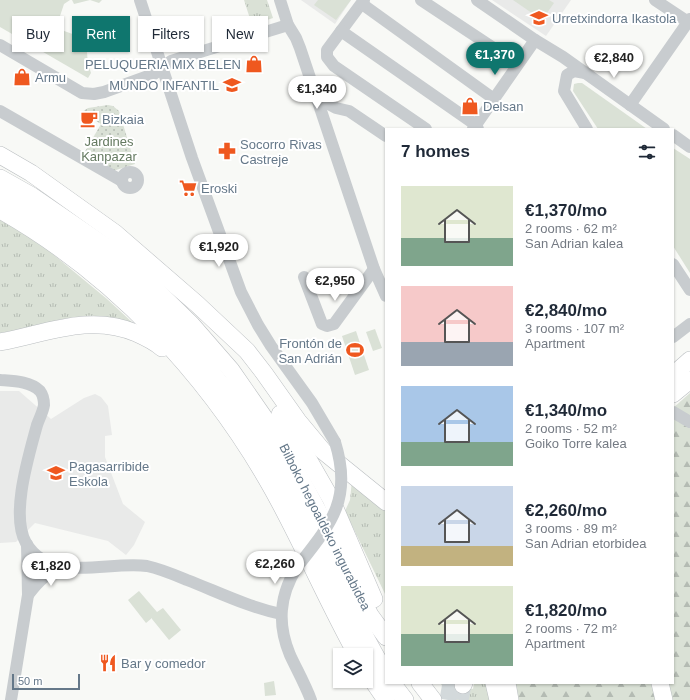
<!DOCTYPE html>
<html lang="en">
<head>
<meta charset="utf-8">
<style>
  :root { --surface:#fff; --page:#f6f6f7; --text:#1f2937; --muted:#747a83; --accent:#0f766e }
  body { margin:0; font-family:Arial,sans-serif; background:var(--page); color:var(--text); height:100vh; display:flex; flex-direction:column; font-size:15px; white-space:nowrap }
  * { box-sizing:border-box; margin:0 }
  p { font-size:13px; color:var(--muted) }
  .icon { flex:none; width:22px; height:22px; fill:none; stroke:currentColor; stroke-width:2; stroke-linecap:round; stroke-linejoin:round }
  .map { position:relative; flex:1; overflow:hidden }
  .details { position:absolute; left:385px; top:128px; width:289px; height:556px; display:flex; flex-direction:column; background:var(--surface); border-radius:0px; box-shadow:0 1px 3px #0004 }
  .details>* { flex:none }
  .banner { position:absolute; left:12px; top:16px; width:313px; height:36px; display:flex; gap:8px }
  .buttons { position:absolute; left:333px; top:648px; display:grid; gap:8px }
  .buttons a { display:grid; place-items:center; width:40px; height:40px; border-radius:0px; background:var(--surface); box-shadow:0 1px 3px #0004; font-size:20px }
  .scale { position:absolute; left:12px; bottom:10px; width:68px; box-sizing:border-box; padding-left:4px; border:2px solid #657889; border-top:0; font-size:11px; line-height:14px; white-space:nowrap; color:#657889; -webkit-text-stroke:3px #fff; paint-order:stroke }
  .price { position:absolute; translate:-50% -34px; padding:0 9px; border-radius:14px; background:#fff; color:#222; font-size:13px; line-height:26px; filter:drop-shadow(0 1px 2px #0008) }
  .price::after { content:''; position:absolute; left:50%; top:24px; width:12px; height:9px; margin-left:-6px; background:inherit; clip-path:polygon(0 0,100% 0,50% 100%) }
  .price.on { background:var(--accent); color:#fff }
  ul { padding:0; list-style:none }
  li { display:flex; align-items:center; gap:12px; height:100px; padding:0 16px }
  li span { display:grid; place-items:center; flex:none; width:112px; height:80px; border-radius:0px; color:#555 }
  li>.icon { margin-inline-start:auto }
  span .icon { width:48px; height:48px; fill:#fffc; stroke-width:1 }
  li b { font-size:17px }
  h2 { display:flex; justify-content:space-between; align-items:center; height:48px; padding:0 16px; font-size:17px }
  .chip { padding:0 14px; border-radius:0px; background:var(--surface); box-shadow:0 1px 3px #0004; font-size:14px; line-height:36px }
  .chip.on { background:var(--accent); color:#fff }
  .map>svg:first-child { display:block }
  .built { fill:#e9eae9 }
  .grass { fill:url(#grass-tufts) }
  .forest { fill:url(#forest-firs) }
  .park { fill:#dae1d6 }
  .garden { fill:url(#garden-dots) }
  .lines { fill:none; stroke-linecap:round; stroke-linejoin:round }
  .highway-tunnel { stroke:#d3d9db; stroke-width:17; stroke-dasharray:17 8; stroke-linecap:butt }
  .highway-casing { stroke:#babec1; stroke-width:18 }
  .minor { stroke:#c8cccf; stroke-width:12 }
  .highway { stroke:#fff; stroke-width:17 }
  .minor-bridge { stroke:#c8cccf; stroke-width:12 }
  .labels { text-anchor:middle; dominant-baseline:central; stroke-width:4; stroke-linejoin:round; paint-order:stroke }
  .poi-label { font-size:13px; fill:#657889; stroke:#fff; text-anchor:start }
  .park-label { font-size:13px; fill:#657a61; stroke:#fff }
  .street-label { font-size:13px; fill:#657889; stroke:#fff }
</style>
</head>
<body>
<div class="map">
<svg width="690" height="700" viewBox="0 0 690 700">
  <defs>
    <pattern id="grass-tufts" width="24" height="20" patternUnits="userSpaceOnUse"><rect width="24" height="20" fill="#dae1d6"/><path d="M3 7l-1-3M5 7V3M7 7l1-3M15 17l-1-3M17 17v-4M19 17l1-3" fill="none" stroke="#b4bbb3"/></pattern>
    <pattern id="forest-firs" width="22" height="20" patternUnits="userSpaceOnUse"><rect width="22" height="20" fill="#dae1d6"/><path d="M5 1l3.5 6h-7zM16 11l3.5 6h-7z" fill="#b4bbb3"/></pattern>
    <pattern id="garden-dots" width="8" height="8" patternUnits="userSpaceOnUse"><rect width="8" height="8" fill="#dae1d6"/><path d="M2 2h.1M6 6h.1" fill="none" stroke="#b4bbb3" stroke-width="1.8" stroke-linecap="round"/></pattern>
  </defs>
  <rect width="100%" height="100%" fill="#f8f9f6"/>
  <g class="built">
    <polygon points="301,0 351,0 335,24"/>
    <polygon points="492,0 571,0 546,36"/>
    <polygon points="0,391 19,391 51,419 84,398 95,394 101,397 108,406 112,435 105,436 105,457 123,504 145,522 134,545 126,555 108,541 35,523 16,542 0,543"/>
  </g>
  <g class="grass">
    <polygon points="244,0 267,0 273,18 252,25"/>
    <path d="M0 219 43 246 107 299 134 324C118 319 102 315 85 316 56 318 29 329 0 333Z"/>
    <polygon points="352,480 386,505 386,596 345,511 350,500"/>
    <polygon points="440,683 449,683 473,689 474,683 488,683 492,700 454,700"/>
  </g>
  <polygon class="forest" points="690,393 690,700 505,700 499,683 673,683 673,408"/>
  <g class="park">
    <path d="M0 0H70L64 4 56 28 89 40C85 51 88 63 91 73L88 78 0 27Z"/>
    <polygon points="72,0 102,0 99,3 90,0 74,4"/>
    <polygon points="318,0 351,0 336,20 314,5"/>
    <polygon points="513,0 549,0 554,3 542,20"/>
    <polygon points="578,83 582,83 647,129 598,129 573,91 574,84"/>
    <polygon points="673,148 690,159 690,273 673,246"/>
    <polygon points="375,329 382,348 373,351 366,332"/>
    <polygon points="356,331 369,370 355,375 342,336"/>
    <polygon points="139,591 157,612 163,608 181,630 169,640 152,619 152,618 146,623 128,600"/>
    <polygon points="274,681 276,695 265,696 264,683"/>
  </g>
  <polygon class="garden" points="108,105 113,106 119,111 135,164 113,171 83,155 101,124 82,112 88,108"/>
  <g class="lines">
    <g class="highway-tunnel">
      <polyline points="448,700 451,683"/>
      <polyline points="460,700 463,685"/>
    </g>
    <g class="highway-casing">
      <g id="highway">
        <polyline points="0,155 31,173 115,233 197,304 247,351 264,373 298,421 323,451 386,502"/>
        <polyline points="0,178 32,196 105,246 150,284 191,324 231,370 281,442 317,509 370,615 386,637"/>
        <path d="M0 195C34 214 67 234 98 258 148 298 192 346 231 397 246 417 262 439 275 461 315 531 345 605 386 674"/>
        <path d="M0 210C115 275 209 376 273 490 303 544 327 601 357 655"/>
        <path d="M0 342C45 334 90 313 136 333 145 337 154 341 162 348"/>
        <polyline points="673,375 690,360"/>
        <polyline points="673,394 690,380"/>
        <polyline points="280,414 292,431 331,499 374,599"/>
        <polyline points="366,671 386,700"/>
        <polyline points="392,683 405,700"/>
        <polyline points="420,683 433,700"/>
        <polyline points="494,683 498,700"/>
        <polyline points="507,683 510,700"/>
        <polyline points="660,683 664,700"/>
        <polyline points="463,685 464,683"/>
      </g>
    </g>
    <g class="minor">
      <polyline points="140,0 192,158 241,292 258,325 271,346 312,403 335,442"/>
      <polyline points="280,0 288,25 296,38 300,48 374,269 386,296"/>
      <polyline points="364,0 327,50 327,57 334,66 426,129"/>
      <polyline points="421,0 501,53"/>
      <polyline points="477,0 535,40 563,57 664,129"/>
      <polyline points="655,0 688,22"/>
      <polyline points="362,4 494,99"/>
      <polyline points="341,31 476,125 478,129"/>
      <polyline points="0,45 82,93 94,94 104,92 154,74 171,61 288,25"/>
      <polyline points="585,73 574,71 567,75 564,91 587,129"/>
      <polyline points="315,93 323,101 336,108 349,111 386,136"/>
      <polyline points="630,105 690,19"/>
      <polyline points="0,111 122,181"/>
      <polyline points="473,129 535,40"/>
      <polyline points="673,135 690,147"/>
      <circle cx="130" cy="180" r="8"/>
      <polyline points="673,264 690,290"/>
      <polyline points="304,277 322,324 327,326 334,324 374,269"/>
      <polyline points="673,337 690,324"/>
      <path d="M0 380C13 381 30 381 40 391 43 395 44 401 44 405 43 412 39 419 37 425 29 455 10 515 26 543 51 585 109 560 147 566 161 569 175 575 187 580 218 592 248 607 281 614"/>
      <polyline points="673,412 690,422"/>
      <path d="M297 567C279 596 277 624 290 655 297 670 305 684 311 700"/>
      <path d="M28 595C40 579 45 575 64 567"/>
      <polyline points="11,700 28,595 27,544"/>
    </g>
    <use href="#highway" class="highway"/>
    <path class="minor-bridge" d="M297 567C331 524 353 499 335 442"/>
  </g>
  <defs>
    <g id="school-bare" transform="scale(1.38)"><path d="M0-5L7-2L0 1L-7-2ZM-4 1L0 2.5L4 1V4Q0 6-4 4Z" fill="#ef581f" stroke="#fff" stroke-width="2.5" paint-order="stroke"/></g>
    <g id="shop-bare" transform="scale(1.38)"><path d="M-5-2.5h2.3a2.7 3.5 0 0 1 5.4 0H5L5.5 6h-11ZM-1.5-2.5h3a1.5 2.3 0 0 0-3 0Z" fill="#ef581f" stroke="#fff" stroke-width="2.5" paint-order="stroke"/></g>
    <g id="cafe-bare" transform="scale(1.38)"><path d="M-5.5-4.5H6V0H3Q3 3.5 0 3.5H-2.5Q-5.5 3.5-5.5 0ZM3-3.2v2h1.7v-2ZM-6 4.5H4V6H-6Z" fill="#ef581f" stroke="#fff" stroke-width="2.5" paint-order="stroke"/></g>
    <g id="pharmacy-bare" transform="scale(1.38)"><path d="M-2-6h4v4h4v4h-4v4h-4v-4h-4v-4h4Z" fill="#ef581f" stroke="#fff" stroke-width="2.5" paint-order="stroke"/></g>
    <g id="supermarket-bare" transform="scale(1.38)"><path d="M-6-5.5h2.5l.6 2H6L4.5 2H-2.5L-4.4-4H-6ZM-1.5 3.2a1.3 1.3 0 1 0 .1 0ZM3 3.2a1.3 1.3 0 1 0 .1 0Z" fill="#ef581f" stroke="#fff" stroke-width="2.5" paint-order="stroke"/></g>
    <g id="stadium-bare" transform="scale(1.38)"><path d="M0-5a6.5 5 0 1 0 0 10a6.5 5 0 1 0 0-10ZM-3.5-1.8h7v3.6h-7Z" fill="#ef581f" stroke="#fff" stroke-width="2.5" paint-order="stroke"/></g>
    <g id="restaurant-bare" transform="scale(1.38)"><path d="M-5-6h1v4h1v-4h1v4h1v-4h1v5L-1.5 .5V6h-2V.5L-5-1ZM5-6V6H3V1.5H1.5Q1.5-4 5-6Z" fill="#ef581f" stroke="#fff" stroke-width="2.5" paint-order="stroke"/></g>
  </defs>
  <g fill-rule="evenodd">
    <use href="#school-bare" x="539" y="18"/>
    <use href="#shop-bare" x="254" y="64"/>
    <use href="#shop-bare" x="22" y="77"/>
    <use href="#school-bare" x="232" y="85"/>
    <use href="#shop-bare" x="470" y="106"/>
    <use href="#cafe-bare" x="89" y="119"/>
    <use href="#pharmacy-bare" x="227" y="151"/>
    <use href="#supermarket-bare" x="188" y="188"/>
    <use href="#stadium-bare" x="355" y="350"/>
    <use href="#school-bare" x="56" y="473"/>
    <use href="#restaurant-bare" x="108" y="663"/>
  </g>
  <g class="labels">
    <g class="poi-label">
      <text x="552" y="18">Urretxindorra Ikastola</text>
      <text x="241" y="64" text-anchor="end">PELUQUERIA MIX BELEN</text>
      <text x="35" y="77">Armu</text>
      <text x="219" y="85" text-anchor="end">MUNDO INFANTIL</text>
      <text x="483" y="106">Delsan</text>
      <text x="102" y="119">Bizkaia</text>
      <text x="240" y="144">Socorro Rivas<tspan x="240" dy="15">Castreje</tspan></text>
      <text x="201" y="188">Eroski</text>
      <text x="342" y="343" text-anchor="end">Frontón de<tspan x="342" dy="15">San Adrián</tspan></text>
      <text x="69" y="466">Pagasarribide<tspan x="69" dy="15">Eskola</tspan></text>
      <text x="121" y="663">Bar y comedor</text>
    </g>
    <g class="park-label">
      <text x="109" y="141">Jardines<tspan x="109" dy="15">Kanpazar</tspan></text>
    </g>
    <g class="street-label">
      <text transform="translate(325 527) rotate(63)">Bilboko hegoaldeko ingurabidea</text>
    </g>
  </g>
</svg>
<div class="buttons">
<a><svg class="icon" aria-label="layers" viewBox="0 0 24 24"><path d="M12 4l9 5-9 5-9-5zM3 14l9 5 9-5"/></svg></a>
</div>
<div class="scale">50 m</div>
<b class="price on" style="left:495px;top:76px">€1,370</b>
<b class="price" style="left:614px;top:79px">€2,840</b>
<b class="price" style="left:317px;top:110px">€1,340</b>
<b class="price" style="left:219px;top:268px">€1,920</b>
<b class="price" style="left:335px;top:302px">€2,950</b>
<b class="price" style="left:275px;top:585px">€2,260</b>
<b class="price" style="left:51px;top:587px">€1,820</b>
<div class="banner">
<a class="chip">Buy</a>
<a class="chip on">Rent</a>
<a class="chip">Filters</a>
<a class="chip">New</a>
</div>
<section class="details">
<h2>7 homes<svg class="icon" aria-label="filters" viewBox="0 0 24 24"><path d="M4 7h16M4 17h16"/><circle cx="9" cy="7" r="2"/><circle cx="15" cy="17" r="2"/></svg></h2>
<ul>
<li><span style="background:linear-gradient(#dfe7d0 65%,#7fa58c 0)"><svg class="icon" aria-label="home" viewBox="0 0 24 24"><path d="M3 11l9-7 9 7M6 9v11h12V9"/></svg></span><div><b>€1,370/mo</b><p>2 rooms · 62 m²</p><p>San Adrian kalea</p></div></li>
<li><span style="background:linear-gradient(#f6c9c9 70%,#9aa5b1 0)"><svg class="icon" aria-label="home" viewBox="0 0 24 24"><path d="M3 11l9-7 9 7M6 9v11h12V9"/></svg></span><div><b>€2,840/mo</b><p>3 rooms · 107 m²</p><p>Apartment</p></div></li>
<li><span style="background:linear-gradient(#a9c7e8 70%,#7fa58c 0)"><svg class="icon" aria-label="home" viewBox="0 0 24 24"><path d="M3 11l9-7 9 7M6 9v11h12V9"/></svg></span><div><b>€1,340/mo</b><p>2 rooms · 52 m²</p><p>Goiko Torre kalea</p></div></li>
<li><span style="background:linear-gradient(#c9d6e8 75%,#c2b280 0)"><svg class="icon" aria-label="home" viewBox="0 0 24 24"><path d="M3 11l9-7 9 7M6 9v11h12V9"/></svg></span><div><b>€2,260/mo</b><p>3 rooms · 89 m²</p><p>San Adrian etorbidea</p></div></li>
<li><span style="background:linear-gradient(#dfe7d0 60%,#7fa58c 0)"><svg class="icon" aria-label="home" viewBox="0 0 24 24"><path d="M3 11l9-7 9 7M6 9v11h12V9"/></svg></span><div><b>€1,820/mo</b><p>2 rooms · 72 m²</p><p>Apartment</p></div></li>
</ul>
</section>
</div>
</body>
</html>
